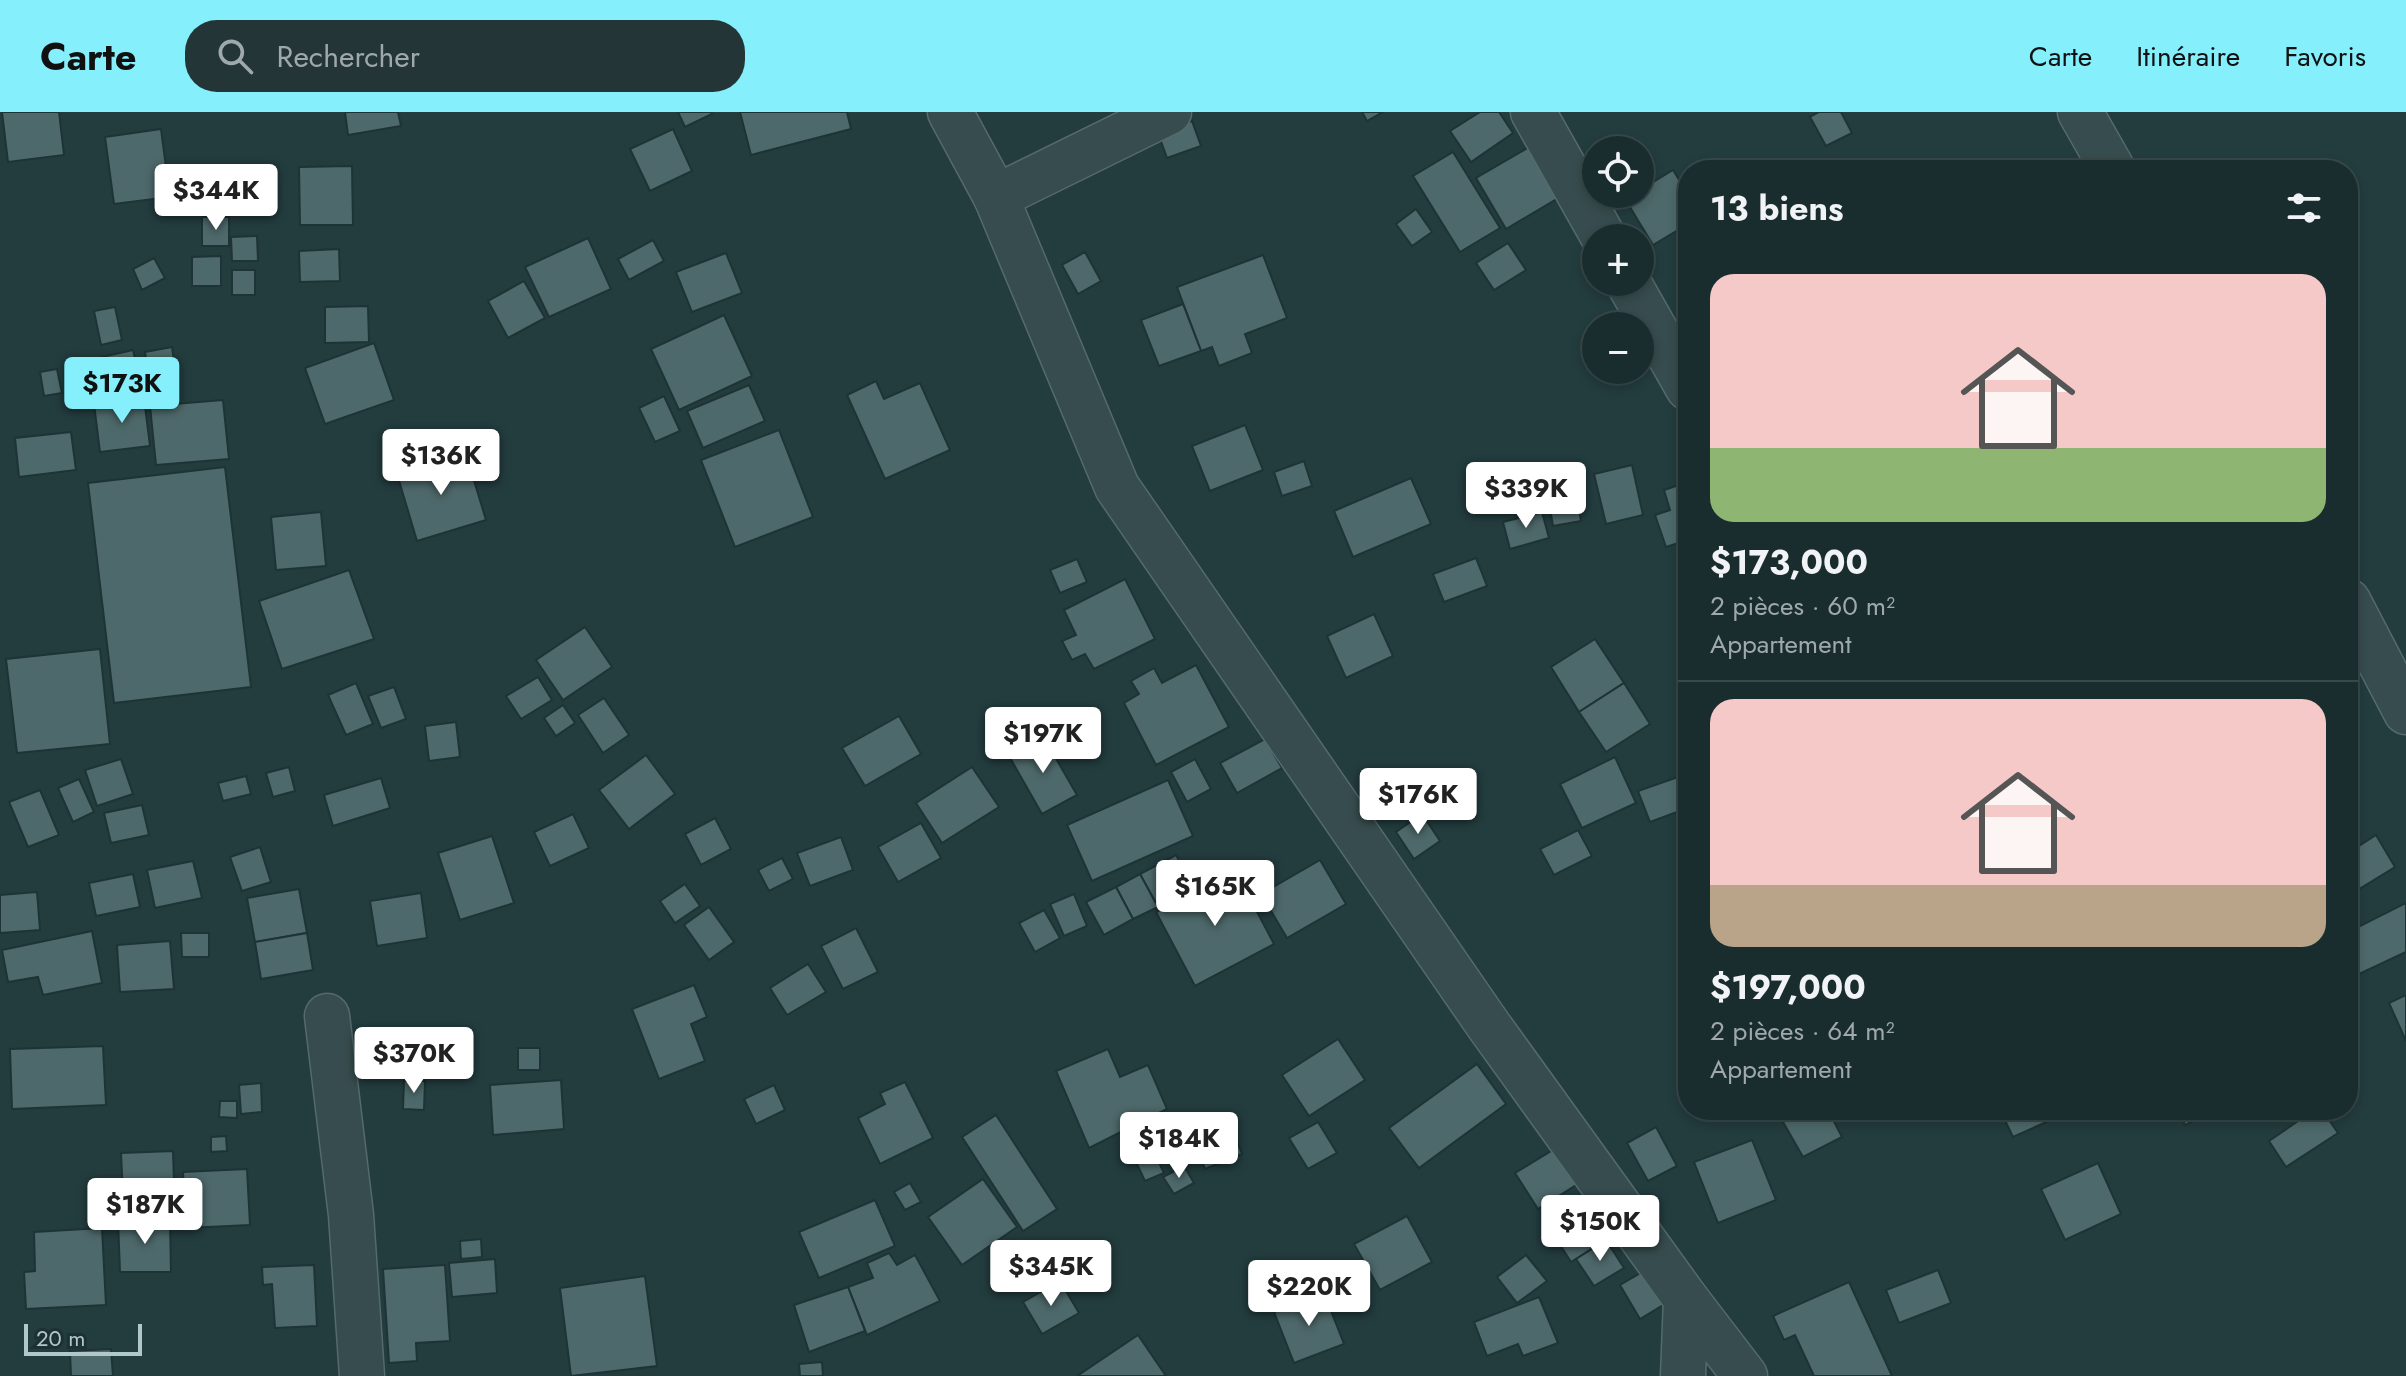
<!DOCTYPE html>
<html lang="fr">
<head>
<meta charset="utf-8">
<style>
  :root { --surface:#1a2d2e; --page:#233536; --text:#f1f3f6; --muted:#9fa8aa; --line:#38494a; --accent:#85effb }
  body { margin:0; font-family:Jost,sans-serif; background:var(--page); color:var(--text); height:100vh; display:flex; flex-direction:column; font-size:30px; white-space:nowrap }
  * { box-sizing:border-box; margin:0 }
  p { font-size:26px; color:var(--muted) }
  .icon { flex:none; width:44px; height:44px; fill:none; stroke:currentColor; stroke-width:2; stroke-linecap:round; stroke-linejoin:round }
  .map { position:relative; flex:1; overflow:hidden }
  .side { position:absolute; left:1678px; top:48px; width:680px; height:960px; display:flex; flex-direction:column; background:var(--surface); border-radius:32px; box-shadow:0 4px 12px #0003,0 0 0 2px var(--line) }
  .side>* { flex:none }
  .controls { position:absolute; left:1582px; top:24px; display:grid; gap:16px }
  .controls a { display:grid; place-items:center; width:72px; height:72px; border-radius:50%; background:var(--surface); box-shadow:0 4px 12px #0003,0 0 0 2px var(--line); font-size:40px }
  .scale { position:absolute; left:24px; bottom:20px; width:118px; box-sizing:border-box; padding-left:8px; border:4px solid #b2c7c9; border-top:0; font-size:22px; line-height:28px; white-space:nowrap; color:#b2c7c9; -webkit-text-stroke:6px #1c3133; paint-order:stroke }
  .price { position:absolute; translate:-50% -68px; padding:0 18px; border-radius:8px; background:#fff; color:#222; font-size:26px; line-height:52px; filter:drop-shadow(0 2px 4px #0008) }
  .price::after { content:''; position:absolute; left:50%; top:48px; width:24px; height:18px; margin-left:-12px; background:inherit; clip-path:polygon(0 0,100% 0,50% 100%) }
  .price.active { background:var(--accent); color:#111 }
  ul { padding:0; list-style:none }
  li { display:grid; align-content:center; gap:16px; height:424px; padding:0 32px }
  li+li { border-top:2px solid var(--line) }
  li span { display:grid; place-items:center; height:248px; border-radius:24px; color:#555 }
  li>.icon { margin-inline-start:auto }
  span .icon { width:144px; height:144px; fill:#fffc; stroke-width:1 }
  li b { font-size:34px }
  h2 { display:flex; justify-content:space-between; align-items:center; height:96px; padding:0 32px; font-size:34px }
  header { display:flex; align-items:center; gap:48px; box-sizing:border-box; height:112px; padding:0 40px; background:var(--accent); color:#111 }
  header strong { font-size:38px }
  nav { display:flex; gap:44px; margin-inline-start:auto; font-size:28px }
  .search { width:560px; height:72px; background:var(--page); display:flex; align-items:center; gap:20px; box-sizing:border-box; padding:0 28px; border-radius:32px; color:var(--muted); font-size:30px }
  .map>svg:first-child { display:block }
  .building { fill:#4e696b; stroke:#1e3335; stroke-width:2 }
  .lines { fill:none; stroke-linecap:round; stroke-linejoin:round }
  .minor-casing { stroke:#556a6c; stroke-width:47 }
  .minor { stroke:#374c4e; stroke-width:44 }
</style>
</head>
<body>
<header>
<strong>Carte</strong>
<div class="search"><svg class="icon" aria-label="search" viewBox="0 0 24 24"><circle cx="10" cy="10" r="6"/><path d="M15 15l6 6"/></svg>Rechercher</div>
<nav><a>Carte</a><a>Itinéraire</a><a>Favoris</a></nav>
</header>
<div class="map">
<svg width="2406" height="1264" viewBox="0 0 2406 1264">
  <rect width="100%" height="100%" fill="#233c3e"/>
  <g class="building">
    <polygon points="2,0 59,0 64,43 8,50"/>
    <polygon points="345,0 398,0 401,14 348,23"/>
    <polygon points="678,0 711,0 712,2 685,15"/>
    <polygon points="740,0 847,0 851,17 751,43"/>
    <polygon points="1362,0 1383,0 1367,9"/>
    <polygon points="1480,0 1499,0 1513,21 1471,50 1450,19"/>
    <polygon points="1819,0 1841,0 1852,21 1826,34 1810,5"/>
    <polygon points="1192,9 1201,34 1167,46 1158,21"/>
    <polygon points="161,17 170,85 114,92 105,25"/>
    <polygon points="673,17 692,59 650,79 630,37"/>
    <polygon points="1531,34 1560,85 1506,117 1476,66"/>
    <polygon points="1453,40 1500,116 1460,140 1413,64"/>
    <polygon points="352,54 353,113 300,113 299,55"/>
    <polygon points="1673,58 1688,82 1688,112 1653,133 1625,87 1633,82 1640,82 1640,78"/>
    <rect x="206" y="59" width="39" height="38"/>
    <polygon points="1416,97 1432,120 1412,134 1396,112"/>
    <rect x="202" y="105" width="27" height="29"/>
    <polygon points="257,124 258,149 232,149 231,125"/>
    <polygon points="588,126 611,177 549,205 525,155"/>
    <polygon points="653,128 664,149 629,168 618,147"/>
    <polygon points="1508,131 1526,158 1494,178 1476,151"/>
    <polygon points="339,137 340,169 300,170 299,139"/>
    <polygon points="1085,140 1101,169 1078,182 1062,153"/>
    <polygon points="726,141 742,181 692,200 676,160"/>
    <polygon points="1263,143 1287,206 1245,222 1252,241 1219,254 1212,235 1201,239 1177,175"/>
    <polygon points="221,144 221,174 192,174 192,145"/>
    <polygon points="154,146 165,166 142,178 133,157"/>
    <rect x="232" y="158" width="23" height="25"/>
    <polygon points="524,169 545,206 508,226 488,189"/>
    <polygon points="1183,192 1201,239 1159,254 1141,208"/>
    <polygon points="368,194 369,230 325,231 325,195"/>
    <polygon points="115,195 122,228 101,233 94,199"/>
    <polygon points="724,203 752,264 679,298 651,237"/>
    <polygon points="374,231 394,288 325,312 305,256"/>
    <polygon points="172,235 177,270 150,274 145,240"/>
    <polygon points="133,238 142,275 110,282 102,245"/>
    <polygon points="97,253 101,276 74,282 69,259"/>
    <polygon points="57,257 62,281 44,284 40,260"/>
    <polygon points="876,269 884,287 920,271 950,338 885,367 847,283"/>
    <polygon points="749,273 765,309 703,336 687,299"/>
    <polygon points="664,284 680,319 655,330 639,296"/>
    <polygon points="144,286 150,334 100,340 94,292"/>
    <polygon points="223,288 229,347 156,353 150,294"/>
    <polygon points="1245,313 1263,358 1210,379 1192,334"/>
    <polygon points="779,318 813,405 735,435 701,348"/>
    <polygon points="71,320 76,358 19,365 15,326"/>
    <polygon points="466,342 486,408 417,429 397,362"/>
    <polygon points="1304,349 1312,374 1282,384 1274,360"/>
    <polygon points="1632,353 1643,403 1606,412 1594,362"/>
    <polygon points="225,355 251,575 114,591 88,371"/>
    <polygon points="1411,366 1431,412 1353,445 1334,399"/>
    <polygon points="1688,370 1688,428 1666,435 1655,403 1670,398 1664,378"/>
    <polygon points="1576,380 1581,409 1553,414 1548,385"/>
    <polygon points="321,400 326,454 276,458 271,405"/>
    <polygon points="1542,400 1549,426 1510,437 1503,410"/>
    <polygon points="1476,446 1487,474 1444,490 1433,462"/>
    <polygon points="1077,447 1087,470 1060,481 1050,458"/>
    <polygon points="349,458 374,527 282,557 259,489"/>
    <polygon points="1125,467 1155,527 1094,557 1085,542 1072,548 1062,529 1076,523 1064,498"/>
    <polygon points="1374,502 1393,544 1346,566 1327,524"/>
    <polygon points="585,515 612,555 563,588 536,548"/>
    <polygon points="1595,527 1624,571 1579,600 1551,555"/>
    <polygon points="100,537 110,632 17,641 6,547"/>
    <polygon points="1196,553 1229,615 1156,653 1124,591 1139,582 1131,569 1154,556 1162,571"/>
    <polygon points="538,565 552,588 521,607 506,584"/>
    <polygon points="356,571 373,612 346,623 328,583"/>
    <polygon points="1624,571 1650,612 1606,640 1579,600"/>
    <polygon points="394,575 406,607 381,616 368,584"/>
    <polygon points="604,586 629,623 603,641 578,603"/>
    <polygon points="563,593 575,611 556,624 544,606"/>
    <polygon points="899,604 921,642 865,674 842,636"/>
    <polygon points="456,610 460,645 429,649 425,614"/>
    <polygon points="1043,624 1077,683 1042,702 1009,644"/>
    <polygon points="1265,627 1282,656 1237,681 1220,651"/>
    <polygon points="646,643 675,682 629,717 599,678"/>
    <polygon points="1615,645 1636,691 1582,716 1560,672"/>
    <polygon points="121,647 133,682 97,694 85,658"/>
    <polygon points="1195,647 1211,677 1187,690 1171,660"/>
    <polygon points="289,655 295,679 273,685 266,661"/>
    <polygon points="972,655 999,695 942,731 916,691"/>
    <polygon points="246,664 251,682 223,689 218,671"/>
    <polygon points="1678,665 1688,696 1650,710 1638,679"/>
    <polygon points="381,666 390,696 333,714 324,683"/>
    <polygon points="79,667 94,700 73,710 58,676"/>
    <polygon points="1168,668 1193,724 1092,769 1067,713"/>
    <polygon points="40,678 59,723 28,735 9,690"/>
    <polygon points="142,693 149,723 111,731 104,701"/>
    <polygon points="573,702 589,736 550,754 534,720"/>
    <polygon points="1422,702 1440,729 1414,747 1396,720"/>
    <polygon points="715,706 731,737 701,753 685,722"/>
    <polygon points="921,711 941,746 898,770 878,735"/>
    <polygon points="1578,718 1592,744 1554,763 1540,737"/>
    <polygon points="2376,723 2395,755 2351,782 2348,777 2348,741"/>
    <polygon points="492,724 514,791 460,808 438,741"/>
    <polygon points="841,725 853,758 810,774 797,741"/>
    <polygon points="260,735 271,770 242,779 230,745"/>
    <polygon points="1176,743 1194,776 1158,795 1140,762"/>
    <polygon points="782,746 793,767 769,779 758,758"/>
    <polygon points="1320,748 1346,792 1287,826 1261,782"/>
    <polygon points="193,749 202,786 155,796 147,758"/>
    <polygon points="1235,758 1274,832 1195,874 1156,800"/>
    <polygon points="133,762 140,795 96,804 89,771"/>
    <polygon points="1140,762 1158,795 1133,807 1116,775"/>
    <polygon points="685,772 700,794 675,811 660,789"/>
    <polygon points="1116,775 1133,807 1104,823 1086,790"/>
    <polygon points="299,777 307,821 255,830 247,786"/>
    <polygon points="37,780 40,818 0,821 0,783"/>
    <polygon points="421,781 427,826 377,834 370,789"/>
    <polygon points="1074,782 1087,814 1064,824 1050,792"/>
    <polygon points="2406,791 2406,840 2357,863 2348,844 2348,820"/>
    <polygon points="709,795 734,830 709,848 684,813"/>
    <polygon points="1044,798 1060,826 1035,840 1019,811"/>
    <polygon points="856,816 878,860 843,877 821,834"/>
    <polygon points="92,819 102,871 43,883 38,865 8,870 2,838"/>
    <polygon points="181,821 209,821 209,845 182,845"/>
    <polygon points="307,821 313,858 261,867 255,830"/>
    <polygon points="170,829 174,877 120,880 117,833"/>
    <polygon points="808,852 826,880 787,903 770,876"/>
    <polygon points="694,873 707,905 691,912 705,949 659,967 632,897"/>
    <polygon points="2406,883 2406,929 2389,891"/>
    <polygon points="1338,927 1365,968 1309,1004 1282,963"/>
    <polygon points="103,934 106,993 12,997 10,937"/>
    <rect x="518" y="936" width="22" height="22"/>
    <polygon points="1108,937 1120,965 1148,953 1167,997 1089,1036 1056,959"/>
    <polygon points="1477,952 1506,992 1419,1056 1389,1016"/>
    <polygon points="561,968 564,1017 493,1023 490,973"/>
    <polygon points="404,969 425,969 424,998 403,997"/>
    <polygon points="905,970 933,1026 880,1052 858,1006 885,992 880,981"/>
    <polygon points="261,971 262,1000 241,1002 239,973"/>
    <polygon points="774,973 785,998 756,1012 744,987"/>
    <polygon points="220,989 237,989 237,1006 219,1005"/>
    <polygon points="1805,998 1828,998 1842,1025 1803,1045 1783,1010"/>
    <polygon points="2000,998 2073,998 2013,1025"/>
    <polygon points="2178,998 2217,998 2185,1013"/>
    <polygon points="2314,998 2322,998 2338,1021 2286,1055 2269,1029"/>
    <polygon points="1226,1001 1242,1042 1205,1057 1188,1017"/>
    <polygon points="996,1003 1057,1097 1023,1119 962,1025"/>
    <polygon points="1318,1010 1337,1041 1308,1057 1289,1026"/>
    <polygon points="1656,1015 1677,1054 1648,1069 1627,1031"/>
    <polygon points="226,1024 227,1039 211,1040 211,1025"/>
    <polygon points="1752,1028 1776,1088 1718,1111 1694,1050"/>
    <polygon points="1561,1033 1584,1068 1538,1097 1515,1061"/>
    <polygon points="173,1039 175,1100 124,1103 121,1041"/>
    <polygon points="1154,1040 1164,1061 1145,1069 1135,1048"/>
    <polygon points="2098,1051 2121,1102 2065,1128 2041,1077"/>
    <polygon points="1184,1054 1194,1071 1174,1082 1163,1065"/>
    <polygon points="247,1057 250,1113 186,1116 183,1060"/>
    <polygon points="983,1067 1017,1115 962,1153 928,1105"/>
    <polygon points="910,1071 921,1090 905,1098 894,1080"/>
    <polygon points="1591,1076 1619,1120 1571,1150 1543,1106"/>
    <polygon points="875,1088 895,1134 819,1166 799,1120"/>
    <polygon points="1407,1104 1432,1150 1380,1178 1354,1132"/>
    <polygon points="170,1107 171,1160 120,1160 118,1108"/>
    <polygon points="102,1116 106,1193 26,1197 24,1160 35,1159 34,1120"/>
    <polygon points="481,1127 482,1145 461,1147 460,1129"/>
    <polygon points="1606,1128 1624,1156 1594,1174 1576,1147"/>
    <polygon points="889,1141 897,1153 915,1143 940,1189 867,1223 848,1175 873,1166 867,1151"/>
    <polygon points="1526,1143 1547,1169 1517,1191 1497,1165"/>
    <polygon points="495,1147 497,1181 452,1185 449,1151"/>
    <polygon points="314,1153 317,1214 275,1216 272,1172 263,1173 262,1155"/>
    <polygon points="445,1153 450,1229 416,1231 417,1249 389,1251 383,1157"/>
    <polygon points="1938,1158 1951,1191 1899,1211 1886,1178"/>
    <polygon points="1644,1159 1663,1193 1640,1207 1620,1173"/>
    <polygon points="645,1164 657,1254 571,1264 560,1176"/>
    <polygon points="1060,1169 1079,1201 1042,1222 1023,1190"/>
    <polygon points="1849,1170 1892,1264 1814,1264 1795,1223 1784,1228 1773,1204"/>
    <polygon points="848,1175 865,1219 809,1240 794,1193"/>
    <polygon points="1324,1181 1344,1232 1294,1251 1274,1200"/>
    <polygon points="1539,1185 1558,1231 1523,1244 1518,1232 1487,1244 1474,1210"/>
    <polygon points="1138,1223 1166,1264 1077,1264"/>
    <polygon points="111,1237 113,1264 71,1264 70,1239"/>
    <polygon points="822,1250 823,1264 800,1264 799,1252"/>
  </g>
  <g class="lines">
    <g class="minor-casing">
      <g id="minor">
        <polyline points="950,0 996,85 1117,375 1489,914 1686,1187 1745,1264"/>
        <polyline points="1533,0 1604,126"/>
        <polyline points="2080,0 2113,58"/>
        <polyline points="996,85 1169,0"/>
        <polyline points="1628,170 1688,276"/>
        <polyline points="2348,489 2406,600"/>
        <polyline points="327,904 351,1103 362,1264"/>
        <polyline points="1683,1264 1686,1187"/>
      </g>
    </g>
    <use href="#minor" class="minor"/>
  </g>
</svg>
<div class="controls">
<a><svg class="icon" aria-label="locate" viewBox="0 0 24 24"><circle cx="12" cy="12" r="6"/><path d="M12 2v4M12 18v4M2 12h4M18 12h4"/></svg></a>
<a>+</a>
<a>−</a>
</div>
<div class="scale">20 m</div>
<b class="price" style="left:216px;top:120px">$344K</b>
<b class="price active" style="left:122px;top:313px">$173K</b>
<b class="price" style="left:441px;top:385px">$136K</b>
<b class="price" style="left:1526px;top:418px">$339K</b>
<b class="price" style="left:1043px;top:663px">$197K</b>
<b class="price" style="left:1418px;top:724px">$176K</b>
<b class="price" style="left:1215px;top:816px">$165K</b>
<b class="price" style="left:414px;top:983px">$370K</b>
<b class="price" style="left:1179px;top:1068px">$184K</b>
<b class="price" style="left:145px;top:1134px">$187K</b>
<b class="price" style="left:1600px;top:1151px">$150K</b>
<b class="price" style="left:1051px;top:1196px">$345K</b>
<b class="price" style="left:1309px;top:1216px">$220K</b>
<section class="side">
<h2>13 biens<svg class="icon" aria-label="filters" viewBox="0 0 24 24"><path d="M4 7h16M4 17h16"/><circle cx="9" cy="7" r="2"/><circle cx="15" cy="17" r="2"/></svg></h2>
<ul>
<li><span style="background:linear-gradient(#f6c9c9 70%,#8fb573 0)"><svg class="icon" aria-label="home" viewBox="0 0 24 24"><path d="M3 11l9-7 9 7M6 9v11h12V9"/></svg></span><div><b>$173,000</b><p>2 pièces · 60 m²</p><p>Appartement</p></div></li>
<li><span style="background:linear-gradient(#f6c9c9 75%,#b9a48a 0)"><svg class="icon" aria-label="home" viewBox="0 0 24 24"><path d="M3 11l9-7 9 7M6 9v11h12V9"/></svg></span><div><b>$197,000</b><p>2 pièces · 64 m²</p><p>Appartement</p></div></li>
</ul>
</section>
</div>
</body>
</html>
